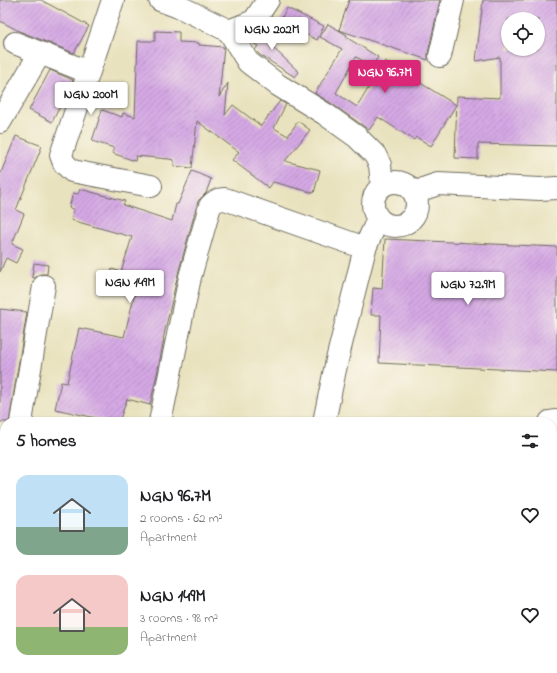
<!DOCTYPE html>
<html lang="en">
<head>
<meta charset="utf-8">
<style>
  :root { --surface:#fff; --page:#f2f2f2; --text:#202124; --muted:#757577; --accent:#db2777 }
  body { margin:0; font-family:"Indie Flower",sans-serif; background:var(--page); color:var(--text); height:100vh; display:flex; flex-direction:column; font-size:15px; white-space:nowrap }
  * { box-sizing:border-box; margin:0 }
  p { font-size:13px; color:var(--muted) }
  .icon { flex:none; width:22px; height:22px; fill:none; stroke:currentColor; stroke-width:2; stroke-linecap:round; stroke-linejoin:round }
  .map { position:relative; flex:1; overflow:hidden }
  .side { position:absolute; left:0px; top:417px; width:557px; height:256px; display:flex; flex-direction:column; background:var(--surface); border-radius:16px 16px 0 0; box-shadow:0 1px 3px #0004 }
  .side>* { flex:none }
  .buttons { position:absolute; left:501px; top:12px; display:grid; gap:8px }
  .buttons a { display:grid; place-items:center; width:44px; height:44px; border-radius:50%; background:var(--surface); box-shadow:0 1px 3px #0004; font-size:20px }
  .price { position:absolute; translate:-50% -34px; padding:0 9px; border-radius:4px; background:#fff; color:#222; font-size:13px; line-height:26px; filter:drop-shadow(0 1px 2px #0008) }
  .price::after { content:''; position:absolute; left:50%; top:24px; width:12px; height:9px; margin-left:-6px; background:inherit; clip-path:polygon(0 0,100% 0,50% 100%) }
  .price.active { background:var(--accent); color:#fff }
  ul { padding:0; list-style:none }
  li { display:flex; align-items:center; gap:12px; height:100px; padding:0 16px }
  li span { display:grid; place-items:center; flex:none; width:112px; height:80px; border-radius:12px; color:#555 }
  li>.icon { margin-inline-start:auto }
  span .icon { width:48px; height:48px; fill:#fffc; stroke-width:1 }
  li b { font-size:17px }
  h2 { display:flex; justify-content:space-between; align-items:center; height:48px; padding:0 16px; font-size:17px }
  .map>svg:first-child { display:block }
  .building { fill:url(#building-hatch); fill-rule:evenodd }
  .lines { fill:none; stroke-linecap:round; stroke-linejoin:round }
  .minor-casing { stroke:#6e6b5e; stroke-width:24 }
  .minor { stroke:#fff; stroke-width:22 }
</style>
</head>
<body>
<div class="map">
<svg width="557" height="673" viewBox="0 0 557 673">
  <defs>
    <pattern id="building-hatch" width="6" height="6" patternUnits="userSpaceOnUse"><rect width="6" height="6" fill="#d5a9e5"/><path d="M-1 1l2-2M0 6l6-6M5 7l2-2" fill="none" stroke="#ad8aba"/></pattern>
  </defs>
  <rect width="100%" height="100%" fill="#fbf7ec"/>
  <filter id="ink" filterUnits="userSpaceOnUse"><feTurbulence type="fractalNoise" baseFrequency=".025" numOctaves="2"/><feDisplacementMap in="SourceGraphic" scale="8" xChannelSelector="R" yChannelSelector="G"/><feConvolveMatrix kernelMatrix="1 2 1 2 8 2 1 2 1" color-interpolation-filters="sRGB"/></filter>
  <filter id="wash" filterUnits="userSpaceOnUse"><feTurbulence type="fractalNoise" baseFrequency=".012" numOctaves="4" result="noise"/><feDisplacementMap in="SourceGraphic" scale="16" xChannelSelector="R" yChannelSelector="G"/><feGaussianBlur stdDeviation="0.9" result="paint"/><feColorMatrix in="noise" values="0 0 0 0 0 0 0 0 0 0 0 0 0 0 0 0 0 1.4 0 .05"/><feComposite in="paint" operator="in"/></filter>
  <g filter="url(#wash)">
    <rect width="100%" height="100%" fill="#e9e2be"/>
    <g id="blocks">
      <g class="building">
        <polygon points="0,0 41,0 89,26 74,53 19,31 0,21"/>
        <polygon points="349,0 440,0 428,53 428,60 339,30"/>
        <path d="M483 0H557V146L478 144V159L455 158 457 96 500 98V57L476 61ZM508 19H538V49H508Z"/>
        <polygon points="287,8 324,26 317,40 280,21"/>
        <polygon points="328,24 347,35 346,37 378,57 372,66 356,57 336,93 357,107 385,61 456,105 431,146 416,137 414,140 378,117 369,130 332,104 315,93 342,49 320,37"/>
        <polygon points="266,26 278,33 270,45 299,72 295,77 260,55 255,50 258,46 253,43 260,31"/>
        <polygon points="155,31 179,32 179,42 199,43 199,45 224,47 219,97 228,83 225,115 233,105 261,126 280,101 286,104 274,128 288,136 298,121 310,130 285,161 320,170 314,193 273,182 269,188 232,160 239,152 197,121 192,168 174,166 174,160 169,159 136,156 135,161 112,153 114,148 92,141 102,110 122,117 123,113 135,117 138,41 155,41"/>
        <polygon points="50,70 73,80 70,87 52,122 29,110"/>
        <polygon points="16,136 42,146 16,210 24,214 12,244 23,249 16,263 6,258 0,272 0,175"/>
        <polygon points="192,171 211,179 206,193 198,201 178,274 163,339 164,339 157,374 150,405 127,399 119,422 104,422 105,420 55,409 61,382 67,383 79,328 124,337 135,293 108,285 112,269 121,272 132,237 71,220 74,209 69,208 73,193 78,194 80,189 125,201 123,205 172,221 176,204 178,204"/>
        <polygon points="385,239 557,247 557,372 379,363 381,315 371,315 373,288 382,289"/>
        <polygon points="34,263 48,265 47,274 40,274 35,278 32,277"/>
        <polygon points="0,309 27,312 9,422 0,422"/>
      </g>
    </g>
  </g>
  <g filter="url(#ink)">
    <use href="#blocks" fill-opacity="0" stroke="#6e6b5e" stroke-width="1"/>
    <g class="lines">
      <g class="minor-casing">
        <g id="minor">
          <polyline points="113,0 61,155 64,163 72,171 151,186"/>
          <polyline points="160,0 184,9 229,31 254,21 268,0"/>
          <polyline points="229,31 248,62 278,85 325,114 357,137 375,155 380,165 382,185"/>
          <polyline points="15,43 88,72"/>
          <polyline points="440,56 453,0"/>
          <polyline points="0,122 40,53"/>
          <circle cx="395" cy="204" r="22"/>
          <polyline points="416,194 426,188 438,184 540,189 557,188"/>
          <polyline points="21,422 44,286"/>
          <path d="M160 422 190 277 210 206C215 201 218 199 225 199L365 248"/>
          <polyline points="324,422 337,360 365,248 378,219"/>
          <polyline points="550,422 557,421"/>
          <polyline points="0,498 5,498"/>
          <polyline points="0,643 5,644"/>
          <polyline points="100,668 116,673"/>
          <polyline points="157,673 158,668"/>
          <polyline points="318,673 320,668"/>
          <polyline points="499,673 499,668"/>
        </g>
      </g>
      <use href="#minor" class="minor"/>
    </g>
  </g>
</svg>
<div class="buttons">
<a><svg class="icon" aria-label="locate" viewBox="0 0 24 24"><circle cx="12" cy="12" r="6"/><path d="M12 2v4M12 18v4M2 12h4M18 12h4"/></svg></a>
</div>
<b class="price" style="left:272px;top:51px">NGN 202M</b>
<b class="price active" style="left:385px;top:94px">NGN 96.7M</b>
<b class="price" style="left:91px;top:116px">NGN 200M</b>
<b class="price" style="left:130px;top:304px">NGN 149M</b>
<b class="price" style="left:468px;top:306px">NGN 72.9M</b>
<section class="side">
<h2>5 homes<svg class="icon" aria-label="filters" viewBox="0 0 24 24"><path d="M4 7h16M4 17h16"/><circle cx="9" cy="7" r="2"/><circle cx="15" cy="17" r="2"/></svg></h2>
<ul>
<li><span style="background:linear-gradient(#bfe0f5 65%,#7fa58c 0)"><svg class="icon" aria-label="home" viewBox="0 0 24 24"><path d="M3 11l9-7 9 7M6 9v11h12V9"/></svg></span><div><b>NGN 96.7M</b><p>2 rooms · 62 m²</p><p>Apartment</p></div><svg class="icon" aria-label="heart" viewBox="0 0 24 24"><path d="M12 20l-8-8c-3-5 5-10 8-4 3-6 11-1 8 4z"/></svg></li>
<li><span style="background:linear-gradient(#f6c9c9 65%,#8fb573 0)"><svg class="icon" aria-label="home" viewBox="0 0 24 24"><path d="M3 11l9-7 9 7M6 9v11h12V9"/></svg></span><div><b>NGN 149M</b><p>3 rooms · 98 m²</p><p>Apartment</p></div><svg class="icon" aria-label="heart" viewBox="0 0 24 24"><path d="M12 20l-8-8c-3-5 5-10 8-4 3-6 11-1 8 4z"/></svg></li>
</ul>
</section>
</div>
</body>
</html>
